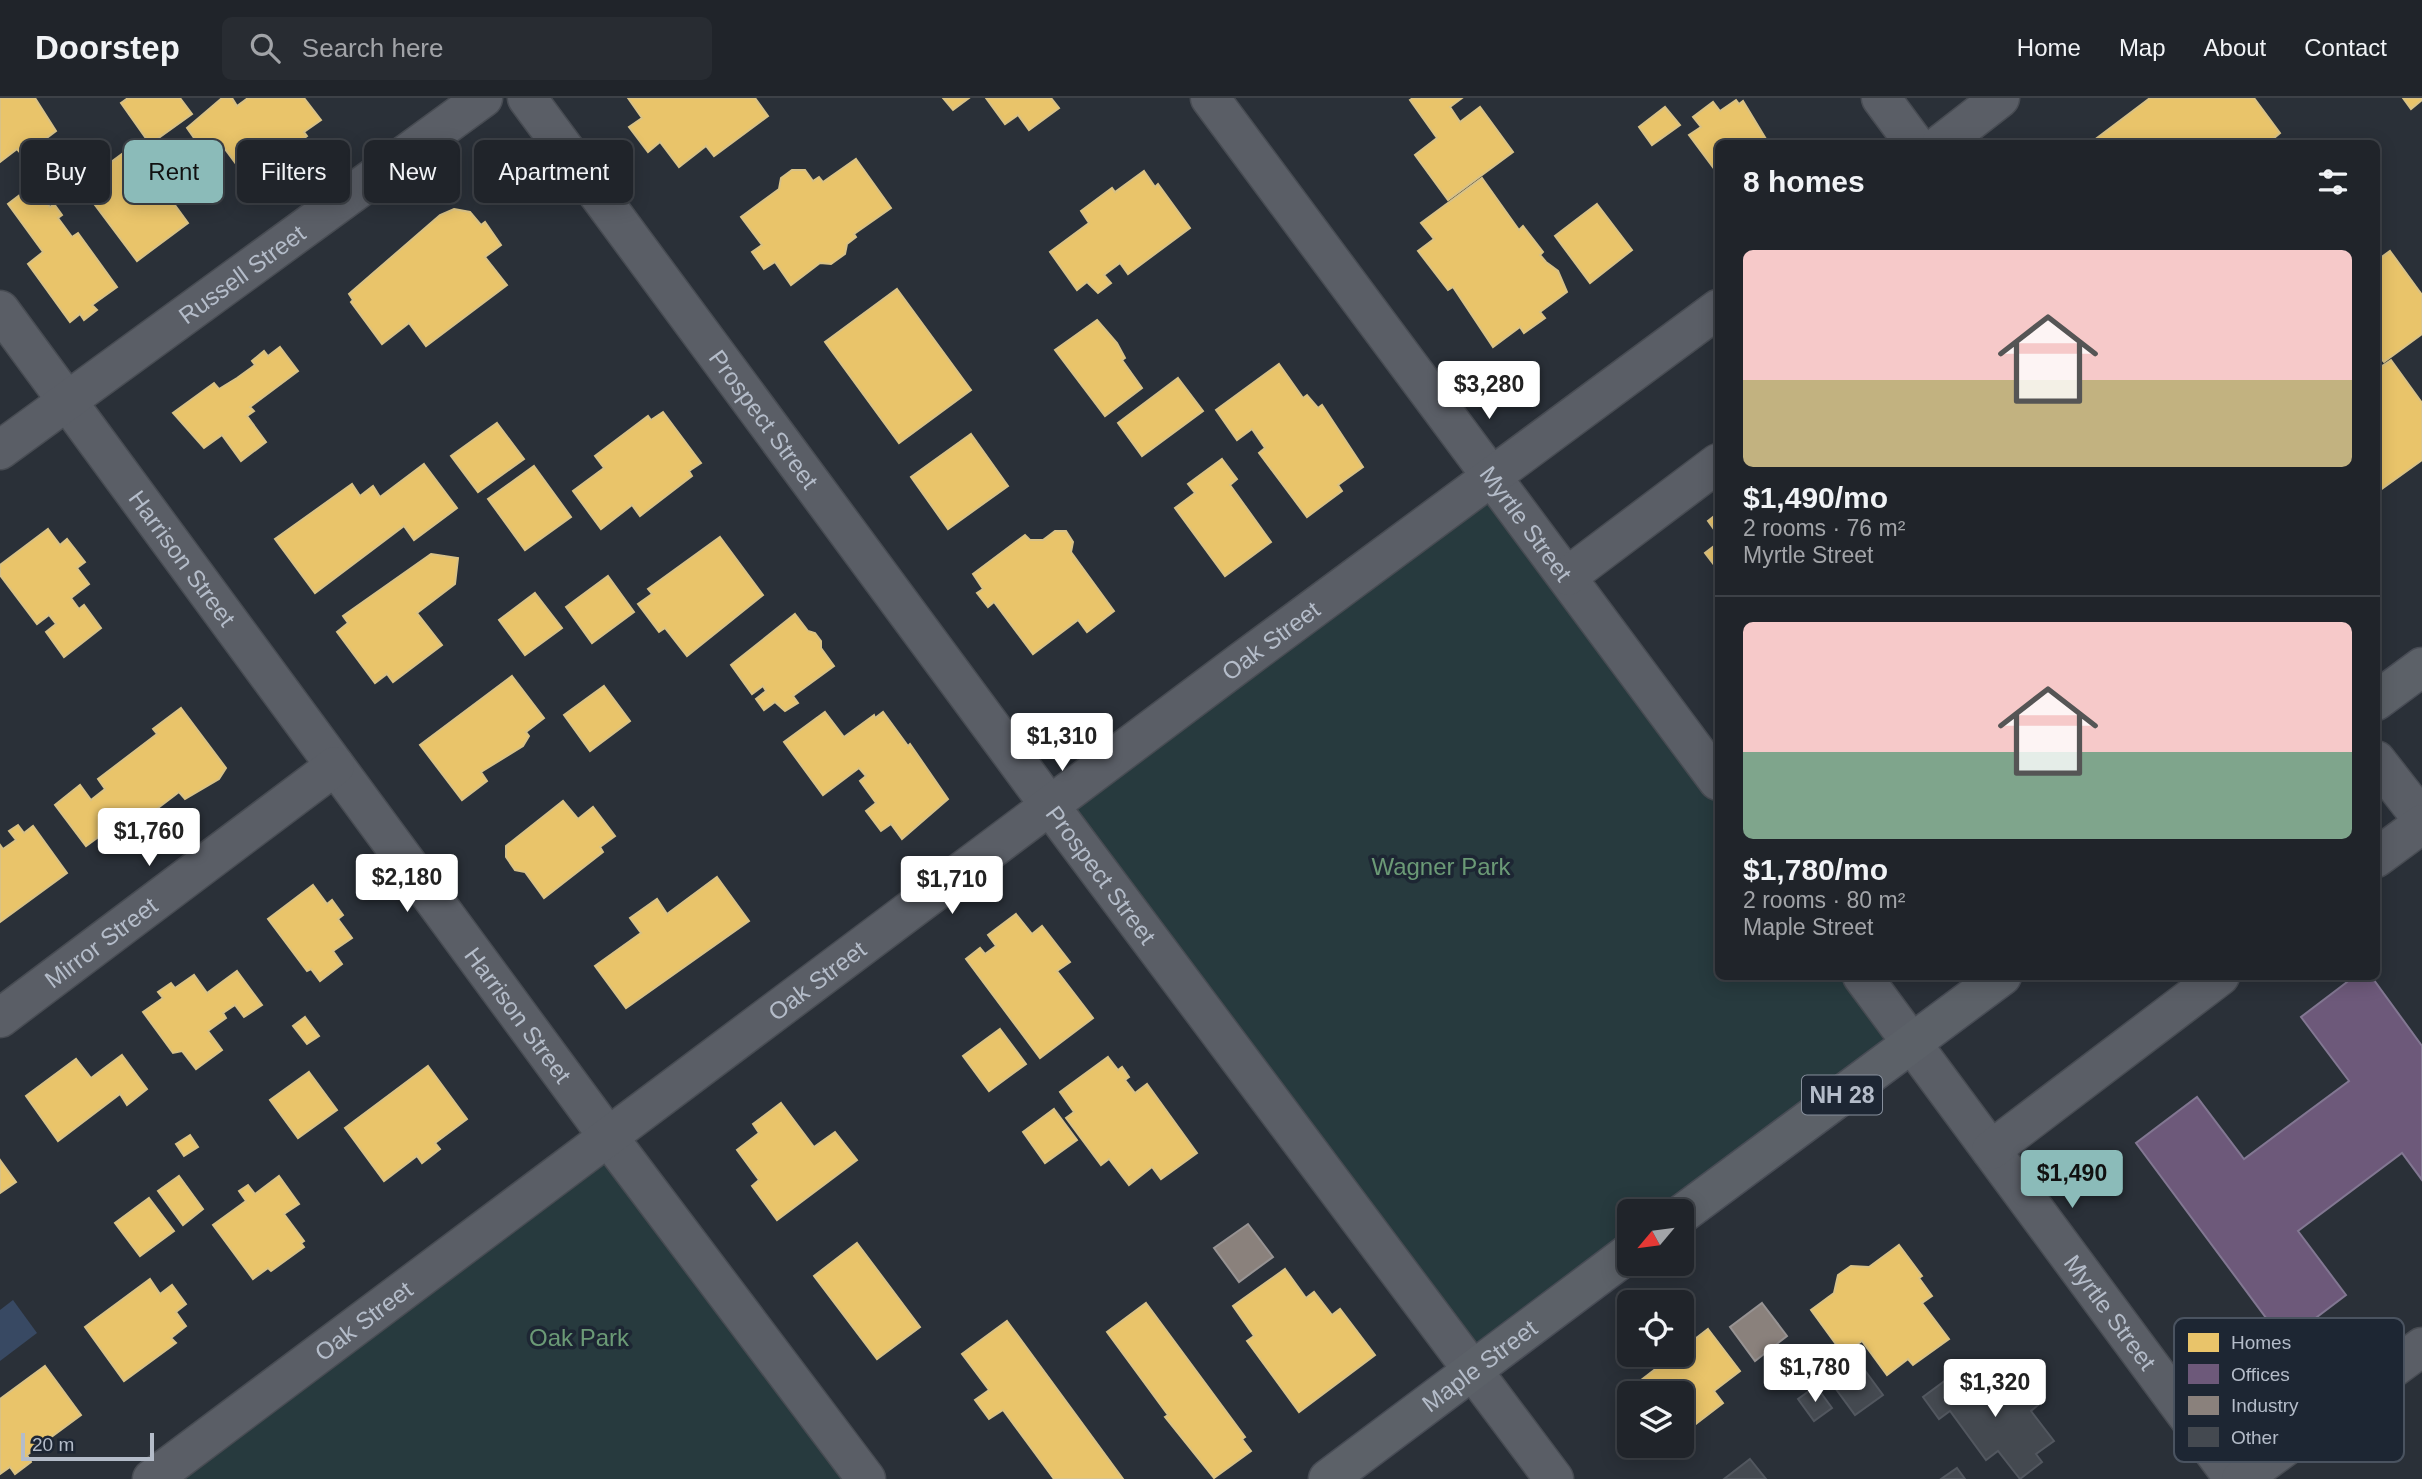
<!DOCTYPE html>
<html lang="en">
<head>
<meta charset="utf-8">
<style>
  :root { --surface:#20242a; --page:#282c32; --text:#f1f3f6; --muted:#a2a4a8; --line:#3d4147; --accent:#8bbbb9 }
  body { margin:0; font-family:Helvetica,sans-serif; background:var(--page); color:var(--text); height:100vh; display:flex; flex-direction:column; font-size:26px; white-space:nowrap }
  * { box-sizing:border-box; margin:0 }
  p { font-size:23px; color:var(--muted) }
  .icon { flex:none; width:38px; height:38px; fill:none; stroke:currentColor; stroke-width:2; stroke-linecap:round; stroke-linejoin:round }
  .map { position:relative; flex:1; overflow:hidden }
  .panel { position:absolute; left:1715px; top:42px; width:665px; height:840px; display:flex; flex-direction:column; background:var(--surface); border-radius:10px; box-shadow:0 4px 18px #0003,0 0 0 2px var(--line) }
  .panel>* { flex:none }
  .top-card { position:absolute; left:21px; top:42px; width:665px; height:63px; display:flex; gap:14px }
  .needle { width:46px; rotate:241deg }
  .buttons { position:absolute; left:1617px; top:1101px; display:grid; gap:14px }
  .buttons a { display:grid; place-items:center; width:77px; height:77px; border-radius:10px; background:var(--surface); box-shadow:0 4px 18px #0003,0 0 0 2px var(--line); font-size:35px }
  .scale { position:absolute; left:21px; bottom:18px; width:133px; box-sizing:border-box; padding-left:7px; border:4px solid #b4bcc9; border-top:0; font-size:19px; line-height:24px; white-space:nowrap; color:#b4bcc9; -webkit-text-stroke:5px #1d2633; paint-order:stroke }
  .price { position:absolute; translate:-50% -60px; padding:0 16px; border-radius:7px; background:#fff; color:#222; font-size:23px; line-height:46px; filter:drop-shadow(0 2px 4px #0008) }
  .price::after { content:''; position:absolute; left:50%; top:42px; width:21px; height:16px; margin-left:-10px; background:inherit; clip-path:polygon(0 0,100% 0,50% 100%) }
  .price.current { background:var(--accent); color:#111 }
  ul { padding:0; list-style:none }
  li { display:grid; align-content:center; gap:14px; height:371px; padding:0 28px }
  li+li { border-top:2px solid var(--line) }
  li span { display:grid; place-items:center; height:217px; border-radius:10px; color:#555 }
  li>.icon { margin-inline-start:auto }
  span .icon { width:126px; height:126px; fill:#fffc; stroke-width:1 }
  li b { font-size:30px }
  h2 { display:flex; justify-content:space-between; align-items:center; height:84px; padding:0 28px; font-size:30px }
  .chip { padding:0 24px; border-radius:10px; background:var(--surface); box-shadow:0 4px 18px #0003,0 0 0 2px var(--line); font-size:24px; line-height:63px }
  .chip.current { background:var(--accent); color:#111 }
  header { display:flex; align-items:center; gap:42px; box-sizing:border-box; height:98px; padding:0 35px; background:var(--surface); border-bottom:2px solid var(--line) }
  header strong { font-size:33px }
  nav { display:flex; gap:38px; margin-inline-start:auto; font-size:24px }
  .search { width:490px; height:63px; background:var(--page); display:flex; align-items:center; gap:18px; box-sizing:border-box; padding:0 24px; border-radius:10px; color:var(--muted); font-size:26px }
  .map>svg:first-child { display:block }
  .green { fill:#273a3e }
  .water { fill:#384963 }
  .homes { fill:#e9c46a; stroke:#d9c286; stroke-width:2 }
  .offices { fill:#6d597a; stroke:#827792; stroke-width:2 }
  .industry { fill:#8a817c; stroke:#979393; stroke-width:2 }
  .building { fill:#444950; stroke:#52575f; stroke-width:2 }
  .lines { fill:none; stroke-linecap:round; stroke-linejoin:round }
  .minor-casing { stroke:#484c53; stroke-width:41 }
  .major-casing { stroke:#484c55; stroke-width:41 }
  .minor { stroke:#5a5e66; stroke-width:38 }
  .major { stroke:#5c6168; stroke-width:38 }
  .labels { text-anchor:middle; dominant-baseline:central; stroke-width:7; stroke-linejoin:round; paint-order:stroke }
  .shield { fill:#1d2633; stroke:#878f9c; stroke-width:2 }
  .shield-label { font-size:23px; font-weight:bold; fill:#b4bcc9 }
  .street-label { font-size:24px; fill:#b4bcc9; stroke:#1d2633 }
  .park-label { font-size:24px; fill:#6b9a76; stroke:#1d2633 }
  .key { fill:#1d2633; stroke:#4a5360; stroke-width:2 }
  .key-label { font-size:19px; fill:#b4bcc9 }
</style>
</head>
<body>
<header>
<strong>Doorstep</strong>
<div class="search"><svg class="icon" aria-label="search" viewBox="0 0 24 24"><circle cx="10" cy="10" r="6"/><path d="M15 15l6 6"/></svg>Search here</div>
<nav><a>Home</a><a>Map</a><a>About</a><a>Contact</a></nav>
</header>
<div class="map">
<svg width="2422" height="1381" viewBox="0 0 2422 1381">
  <rect width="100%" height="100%" fill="#2a3038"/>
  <g class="green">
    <polygon points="1494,377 1718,679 1718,878 1863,879 1911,945 1682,1113 1629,1113 1629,1155 1472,1272 1050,708"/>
    <polygon points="606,1043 866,1381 152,1381"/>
  </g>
  <polygon class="water" points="13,1202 37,1235 0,1263 0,1212"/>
  <g class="homes">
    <polygon points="0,0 35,0 56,33 23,58 17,51 0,64"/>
    <polygon points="128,0 180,0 192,16 150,46 121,5"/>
    <polygon points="222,0 232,0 237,8 248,0 304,0 321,22 304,34 307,38 248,82 219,43 204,54 187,30"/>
    <polygon points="628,0 755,0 768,18 714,58 706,48 679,69 660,44 648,54 629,29 642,20"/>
    <polygon points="943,0 969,0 953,12"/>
    <polygon points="986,0 1051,0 1059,10 1029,32 1018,17 1005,26"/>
    <polygon points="1413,0 1462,0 1450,9 1460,24 1480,9 1513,54 1448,102 1415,57 1437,40 1410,2"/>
    <polygon points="2150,0 2254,0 2280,35 2267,46 2089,46"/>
    <polygon points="2403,0 2422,0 2422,2 2411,11"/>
    <polygon points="1736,2 1739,6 1743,3 1769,46 1718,46 1718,76 1689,37 1701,29 1693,19 1713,4 1720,13"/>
    <polygon points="1665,9 1680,27 1652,47 1639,29"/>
    <polygon points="134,47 158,71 157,78 166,90 164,92 188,125 137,163 80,87"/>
    <polygon points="856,61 891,110 854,136 856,139 847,146 845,156 831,166 820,165 791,187 775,164 764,171 752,154 762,147 741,119 779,91 781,80 792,72 805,72 813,83 819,79 823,84"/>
    <polygon points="1144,73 1155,89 1158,86 1190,130 1128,176 1120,165 1104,177 1111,185 1098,195 1087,184 1077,192 1050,154 1089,125 1081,113 1112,90 1115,94"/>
    <polygon points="1482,80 1519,132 1523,128 1543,154 1540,157 1546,164 1558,173 1567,194 1540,214 1545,220 1524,235 1520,229 1493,249 1453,189 1448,192 1418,153 1434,141 1421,125"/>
    <polygon points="33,87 50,109 54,106 62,117 58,120 72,139 78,135 117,189 92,207 97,212 84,222 80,216 70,224 28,166 43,154 8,106"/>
    <polygon points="1597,106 1632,152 1590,185 1555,138"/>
    <polygon points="454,111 470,114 481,127 485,124 501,147 485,159 507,187 426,248 409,225 382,246 351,204 353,202 349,196 440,117"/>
    <polygon points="2390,153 2422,197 2422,236 2384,264 2376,255 2376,163"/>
    <polygon points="897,191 971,292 899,345 825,244"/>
    <polygon points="1097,222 1117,245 1125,260 1122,262 1142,290 1105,318 1055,252"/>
    <polygon points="280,249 298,273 250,309 254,313 247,318 266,344 241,363 222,337 204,350 173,315 214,285 219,291 237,280 255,267 252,263 264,253 268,258"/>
    <polygon points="2391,262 2422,305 2422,362 2376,395 2376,272"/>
    <polygon points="1279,266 1303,300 1307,297 1318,310 1322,307 1363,369 1338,387 1342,393 1307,419 1259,355 1265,350 1252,331 1237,342 1216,312"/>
    <polygon points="1178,280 1203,313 1142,358 1118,325"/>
    <polygon points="663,314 701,365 689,373 692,378 640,418 632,407 601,431 573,393 604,370 595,358 648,318 651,322"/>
    <polygon points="497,325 524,361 478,394 451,358"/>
    <polygon points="971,336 1008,388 948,431 911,379"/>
    <polygon points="1222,361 1237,381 1230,387 1271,444 1225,478 1175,410 1195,395 1188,386"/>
    <polygon points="424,366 457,410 414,442 404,428 315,495 275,441 352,386 360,398 373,388 380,399"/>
    <polygon points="534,368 571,419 525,452 488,401"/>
    <polygon points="1718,415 1718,437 1708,423"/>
    <polygon points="48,431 60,447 67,441 85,464 77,470 89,486 71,500 79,511 84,507 101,530 64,559 46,534 56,526 49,517 37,526 0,477 0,467"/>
    <polygon points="1055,433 1066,433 1073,444 1071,454 1114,513 1087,534 1078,522 1033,556 994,504 988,509 977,495 983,491 973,476 1025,437 1030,442 1043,442"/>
    <polygon points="720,439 763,497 687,558 665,530 659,534 638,506 652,496 648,491"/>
    <polygon points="1718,445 1718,472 1705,455"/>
    <polygon points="431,456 458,460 455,486 417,515 442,547 393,584 387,576 375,585 337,534 348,525 343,518"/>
    <polygon points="608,478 634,514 592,545 566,509"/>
    <polygon points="535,495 562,530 525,557 499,522"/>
    <polygon points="795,516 808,533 815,535 821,543 821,550 834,568 793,598 798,605 785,613 775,604 764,612 756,601 766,593 763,588 752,596 731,567"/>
    <polygon points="512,578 544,620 526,634 529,638 523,648 481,674 487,683 462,702 420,647"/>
    <polygon points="604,588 630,623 590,653 564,617"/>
    <polygon points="181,610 226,670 219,681 185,701 179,694 133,729 122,713 108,724 112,729 86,748 55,707 80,687 91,702 105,691 98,681 157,636 153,631"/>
    <polygon points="825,614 844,639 874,617 875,620 883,614 908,648 910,646 948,701 902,741 891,726 881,733 866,713 876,705 860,683 866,678 859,670 823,697 784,644"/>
    <polygon points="563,703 578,721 593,709 615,738 600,749 603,754 544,800 525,774 515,772 506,759 506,748"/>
    <polygon points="18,727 24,735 33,728 67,775 0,824 0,747 3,751 16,742 9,733"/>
    <polygon points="717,779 749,823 626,910 595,868 641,835 630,820 657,801 667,816"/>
    <polygon points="313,787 327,806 332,802 343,817 338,821 352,840 333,853 342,866 320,883 311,871 307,873 268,821"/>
    <polygon points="1016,816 1032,836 1042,828 1070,864 1057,873 1093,920 1040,960 966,861 980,850 985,856 996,848 988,837"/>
    <polygon points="237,873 262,907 244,919 235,907 223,915 226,920 208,933 222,952 196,971 182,953 173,955 143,914 163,900 158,894 171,885 175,890 194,877 207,895"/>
    <polygon points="305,919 319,938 307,946 293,928"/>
    <polygon points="1000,931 1026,966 989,993 963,958"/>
    <polygon points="122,957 147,991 127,1007 120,996 58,1043 26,998 76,961 91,980"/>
    <polygon points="1108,959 1118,972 1122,969 1129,979 1125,982 1135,995 1147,986 1197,1055 1161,1081 1152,1069 1129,1087 1109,1061 1101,1067 1066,1020 1074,1014 1060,994"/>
    <polygon points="428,968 467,1021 435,1045 440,1051 422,1065 417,1058 384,1083 345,1030"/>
    <polygon points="309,974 337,1012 298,1040 270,1002"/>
    <polygon points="781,1005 814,1049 835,1034 857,1062 777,1122 752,1088 759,1082 737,1052 759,1035 753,1026"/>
    <polygon points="1054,1011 1077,1042 1045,1065 1023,1034"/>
    <polygon points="190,1037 198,1049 184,1058 176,1046"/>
    <polygon points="0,1062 16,1084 0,1095"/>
    <polygon points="179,1078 203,1111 183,1127 158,1093"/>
    <polygon points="279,1078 299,1106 284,1116 304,1143 301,1145 304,1149 271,1173 268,1170 253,1181 213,1127 246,1103 239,1093 248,1087 255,1096"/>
    <polygon points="149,1100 174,1133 140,1158 115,1125"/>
    <polygon points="857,1145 920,1229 877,1261 814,1178"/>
    <polygon points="1899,1147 1922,1178 1919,1180 1932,1198 1922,1205 1949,1241 1913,1267 1908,1261 1887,1277 1862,1243 1843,1256 1811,1212 1834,1195 1838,1177 1851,1168 1869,1169"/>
    <polygon points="1285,1171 1306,1200 1314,1194 1332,1217 1340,1211 1375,1257 1299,1314 1247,1243 1254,1238 1233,1208"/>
    <polygon points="150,1181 160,1196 172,1187 186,1206 176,1214 186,1228 171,1240 176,1245 124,1283 85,1229"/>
    <polygon points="1146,1205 1245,1339 1242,1341 1251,1353 1214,1380 1165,1319 1168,1317 1107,1234"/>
    <polygon points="1007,1223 1123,1381 1054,1381 1003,1312 989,1321 975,1302 989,1292 962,1256"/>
    <polygon points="1708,1231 1740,1273 1714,1293 1723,1305 1692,1329 1682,1318 1682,1295 1629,1295 1629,1305 1623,1296 1675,1256 1682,1256 1682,1251"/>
    <polygon points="45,1268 81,1317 27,1357 31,1364 15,1376 10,1369 0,1376 0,1301"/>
  </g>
  <polygon class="offices" points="2355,878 2371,878 2422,948 2422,1082 2402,1055 2298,1133 2346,1197 2284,1244 2136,1045 2197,999 2244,1061 2349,983 2301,919"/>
  <g class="industry">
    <polygon points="1248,1126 1273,1159 1239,1184 1214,1150"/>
    <polygon points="1762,1205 1787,1238 1755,1263 1730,1229"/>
  </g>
  <g class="building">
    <polygon points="1858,1263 1883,1297 1855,1317 1830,1283"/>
    <polygon points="1958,1273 1971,1292 1988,1280 1994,1289 2006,1279 2015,1290 2022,1285 2038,1307 2031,1313 2054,1343 2036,1356 2042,1364 2020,1381 1998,1353 1986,1362 1950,1313 1939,1321 1923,1299"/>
    <polygon points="1816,1288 1832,1310 1814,1323 1798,1301"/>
    <polygon points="1750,1361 1766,1381 1724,1381"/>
    <polygon points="1957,1370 1965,1381 1941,1381"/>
  </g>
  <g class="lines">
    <g class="minor-casing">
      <g id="minor">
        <path id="s1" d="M527 0 1050 708 1554 1381"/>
        <path id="s2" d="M1210 0 1718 683"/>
        <polyline points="1881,0 1915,46"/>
        <polyline points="1941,46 2000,0"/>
        <path id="s3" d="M0 212 609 1040 866 1381"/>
        <path id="s4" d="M0 352 483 0"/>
        <polyline points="1568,478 1718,365"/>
        <polyline points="2376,662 2422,721"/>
        <polyline points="2376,760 2422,726"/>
        <path id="s5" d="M1862 878 2234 1381"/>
        <path id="s6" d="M0 920 335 668"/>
        <polyline points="1991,1052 2220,878"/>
        <path id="s7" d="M152 1381 1241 564 1718 211"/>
        <polyline points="2241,1381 2422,1249"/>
      </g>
    </g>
    <g class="major-casing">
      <g id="major">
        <polyline points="2376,603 2422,569"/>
        <polyline points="1682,1116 2002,878"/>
        <path id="s8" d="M1328 1381 1629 1155"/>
      </g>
    </g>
    <use href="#minor" class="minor"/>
    <use href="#major" class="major"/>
  </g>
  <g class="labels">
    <rect class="shield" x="1802" y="977.5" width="80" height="39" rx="5"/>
    <g class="shield-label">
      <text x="1842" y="997">NH 28</text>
    </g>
    <g class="street-label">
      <text stroke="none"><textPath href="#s4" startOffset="299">Russell Street</textPath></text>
      <text stroke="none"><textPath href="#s1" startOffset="399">Prospect Street</textPath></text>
      <text stroke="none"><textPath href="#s2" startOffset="530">Myrtle Street</textPath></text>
      <text stroke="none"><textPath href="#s3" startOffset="308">Harrison Street</textPath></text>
      <text stroke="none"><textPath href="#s7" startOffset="1398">Oak Street</textPath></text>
      <text stroke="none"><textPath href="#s1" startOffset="966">Prospect Street</textPath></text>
      <text stroke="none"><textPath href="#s6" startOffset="126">Mirror Street</textPath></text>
      <text stroke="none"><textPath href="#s7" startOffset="831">Oak Street</textPath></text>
      <text stroke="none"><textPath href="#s3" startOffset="875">Harrison Street</textPath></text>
      <text stroke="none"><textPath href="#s5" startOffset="418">Myrtle Street</textPath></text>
      <text stroke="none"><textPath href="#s7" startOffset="264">Oak Street</textPath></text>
      <text stroke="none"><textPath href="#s8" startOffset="189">Maple Street</textPath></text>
    </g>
    <g class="park-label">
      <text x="1441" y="768">Wagner Park</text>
      <text x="579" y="1239">Oak Park</text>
    </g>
  </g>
  <rect x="2174" y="1220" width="230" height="144" rx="10" class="key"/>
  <rect x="2188" y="1235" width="31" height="19" fill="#e9c46a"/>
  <rect x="2188" y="1266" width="31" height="20" fill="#6d597a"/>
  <rect x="2188" y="1298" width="31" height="19" fill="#8a817c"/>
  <rect x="2188" y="1329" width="31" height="20" fill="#444950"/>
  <g class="key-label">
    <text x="2231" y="1251">Homes</text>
    <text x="2231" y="1283">Offices</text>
    <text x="2231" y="1314">Industry</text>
    <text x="2231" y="1346">Other</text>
  </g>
</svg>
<div class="buttons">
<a><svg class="needle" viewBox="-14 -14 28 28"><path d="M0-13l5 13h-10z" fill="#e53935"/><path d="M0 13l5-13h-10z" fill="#a2a4a8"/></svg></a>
<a><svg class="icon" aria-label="locate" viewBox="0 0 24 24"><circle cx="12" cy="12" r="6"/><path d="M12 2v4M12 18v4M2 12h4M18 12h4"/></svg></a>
<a><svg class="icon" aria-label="layers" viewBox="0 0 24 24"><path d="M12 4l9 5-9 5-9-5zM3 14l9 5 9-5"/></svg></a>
</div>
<div class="scale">20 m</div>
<b class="price" style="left:1489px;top:323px">$3,280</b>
<b class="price" style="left:1062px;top:675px">$1,310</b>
<b class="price" style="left:149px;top:770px">$1,760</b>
<b class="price" style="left:407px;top:816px">$2,180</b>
<b class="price" style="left:952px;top:818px">$1,710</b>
<b class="price current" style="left:2072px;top:1112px">$1,490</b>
<b class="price" style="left:1815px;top:1306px">$1,780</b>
<b class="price" style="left:1995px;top:1321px">$1,320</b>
<div class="top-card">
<a class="chip">Buy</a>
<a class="chip current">Rent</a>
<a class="chip">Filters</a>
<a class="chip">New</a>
<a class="chip">Apartment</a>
</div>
<section class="panel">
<h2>8 homes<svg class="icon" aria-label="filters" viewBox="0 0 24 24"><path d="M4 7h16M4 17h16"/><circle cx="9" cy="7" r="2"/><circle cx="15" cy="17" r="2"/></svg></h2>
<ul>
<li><span style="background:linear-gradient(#f6c9c9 60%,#c2b280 0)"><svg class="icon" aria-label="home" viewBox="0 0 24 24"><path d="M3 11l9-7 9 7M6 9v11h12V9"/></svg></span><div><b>$1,490/mo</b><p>2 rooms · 76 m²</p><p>Myrtle Street</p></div></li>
<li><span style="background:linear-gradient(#f6c9c9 60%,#7fa58c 0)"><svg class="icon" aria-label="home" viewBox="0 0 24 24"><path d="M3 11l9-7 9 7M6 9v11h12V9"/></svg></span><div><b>$1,780/mo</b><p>2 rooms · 80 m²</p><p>Maple Street</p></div></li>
</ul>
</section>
</div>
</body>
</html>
